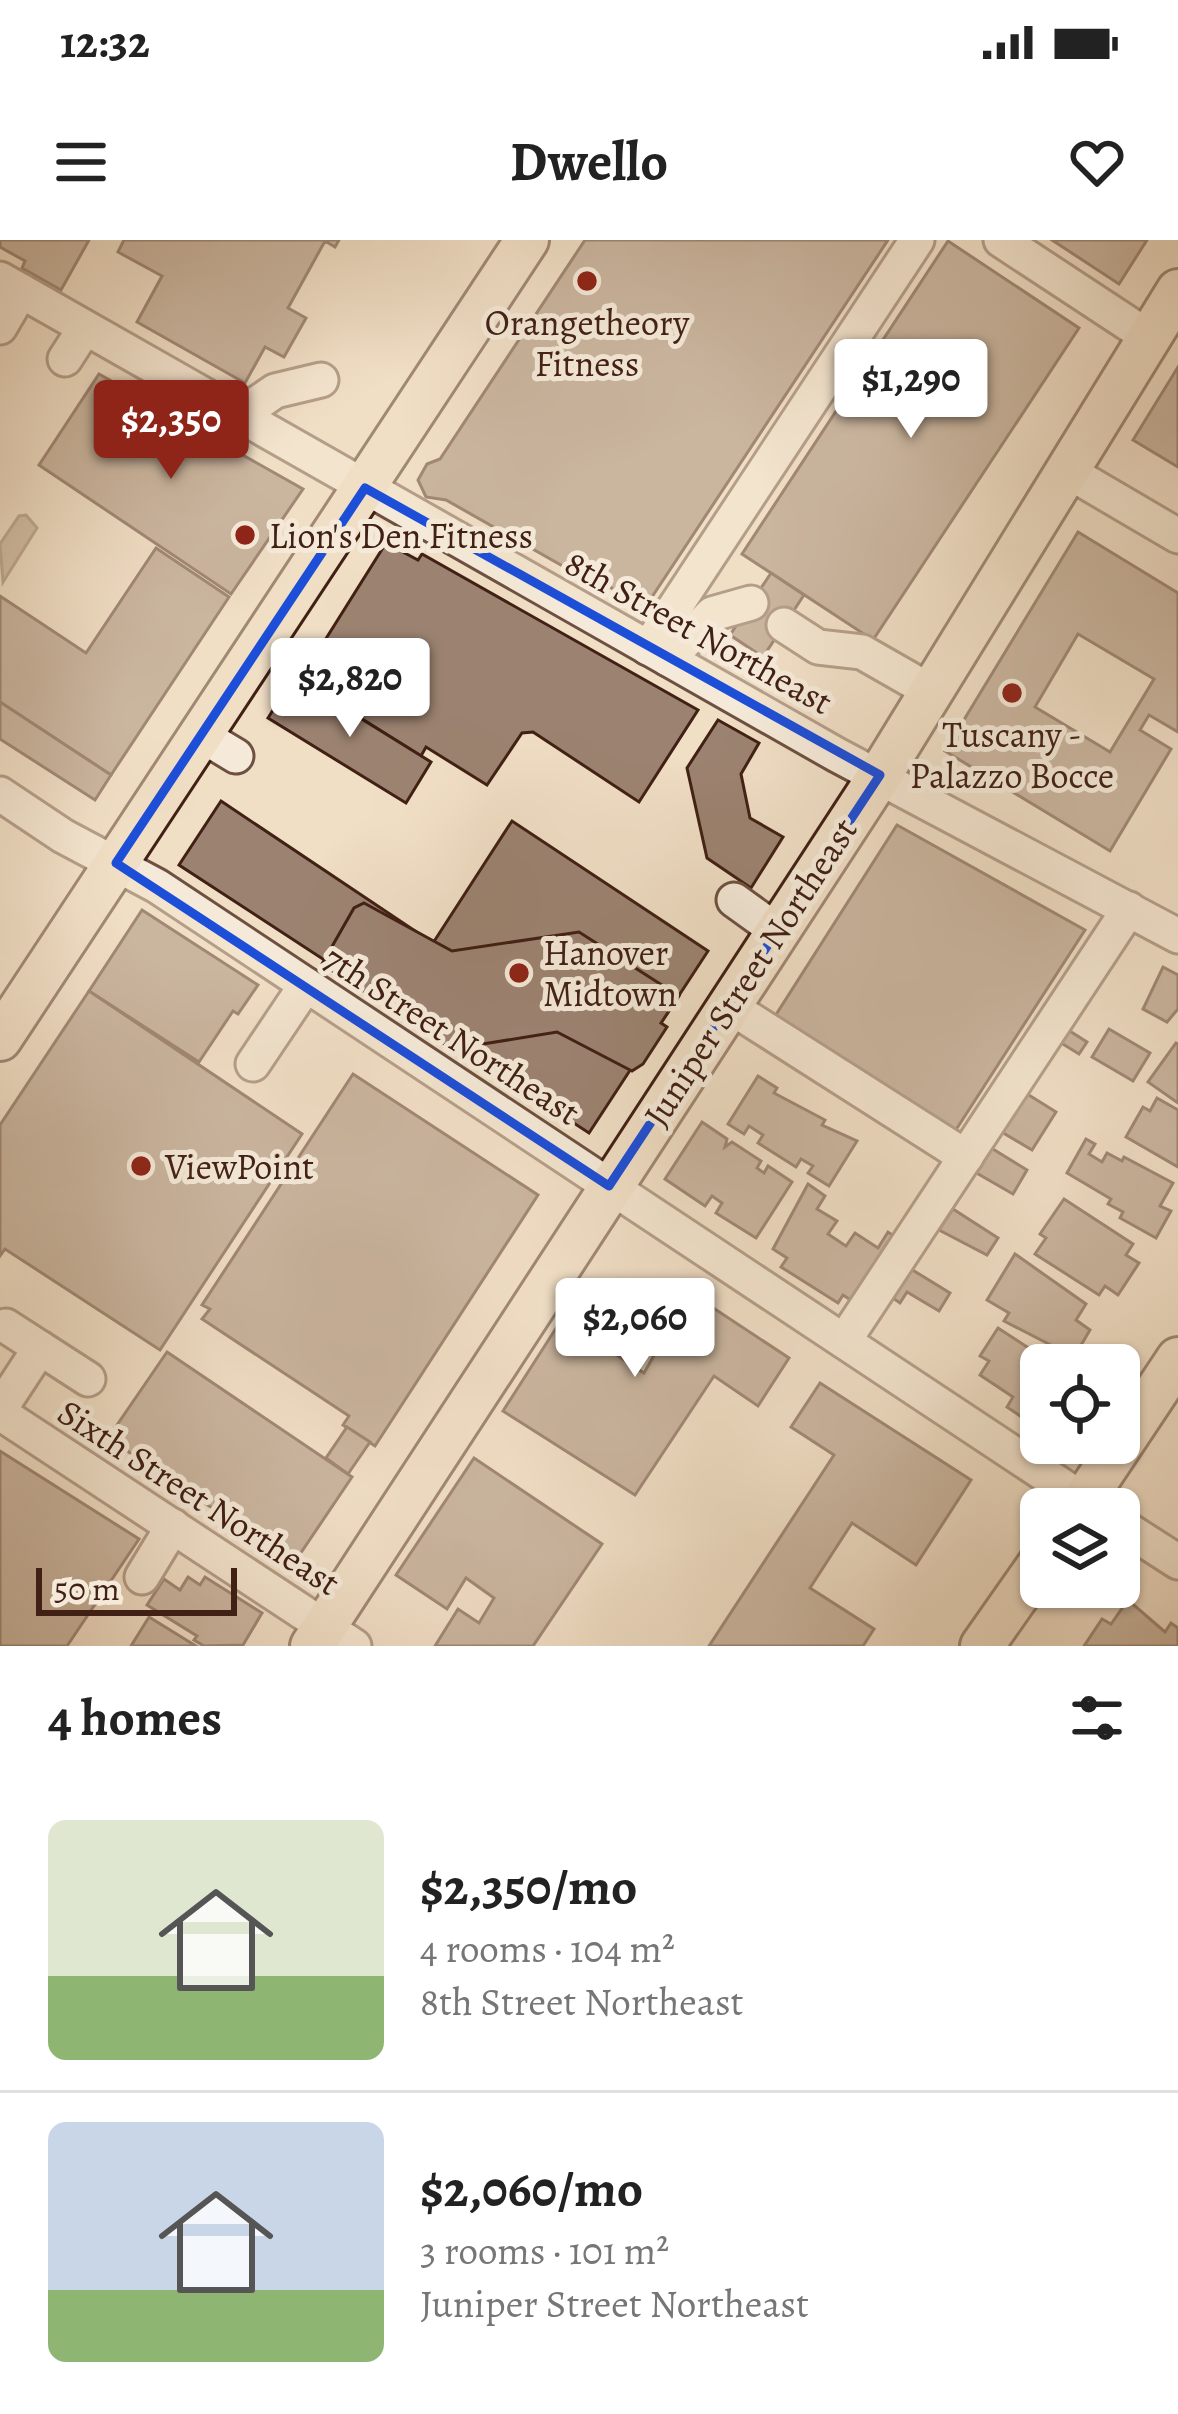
<!DOCTYPE html>
<html lang="en">
<head>
<meta charset="utf-8">
<style>
  :root { --surface:#fff; --page:#f6f6f6; --text:#222; --muted:#767676; --line:#e0e0e0; --accent:#8f2418 }
  body { margin:0; font-family:Alegreya,serif; background:var(--page); color:var(--text); height:100vh; display:flex; flex-direction:column; font-size:45px; white-space:nowrap }
  * { box-sizing:border-box; margin:0 }
  p { font-size:39px; color:var(--muted) }
  .icon { flex:none; width:66px; height:66px; fill:none; stroke:currentColor; stroke-width:2; stroke-linecap:round; stroke-linejoin:round }
  .map { position:relative; height:1406px; overflow:hidden }
  .panel { display:flex; flex-direction:column; background:var(--surface); flex:1 }
  .panel>* { flex:none }
  .controls { position:absolute; left:1020px; top:1104px; display:grid; gap:24px }
  .controls a { display:grid; place-items:center; width:120px; height:120px; border-radius:18px; background:var(--surface); box-shadow:0 3px 9px #0004; font-size:60px }
  .scale { position:absolute; left:36px; bottom:30px; width:201px; box-sizing:border-box; padding-left:12px; border:6px solid #412015; border-top:0; font-size:33px; line-height:42px; white-space:nowrap; color:#412015; -webkit-text-stroke:9px #f5ead9; paint-order:stroke }
  .price { position:absolute; translate:-50% -102px; padding:0 27px; border-radius:12px; background:#fff; color:#222; font-size:39px; line-height:78px; filter:drop-shadow(0 3px 6px #0008) }
  .price::after { content:''; position:absolute; left:50%; top:72px; width:36px; height:27px; margin-left:-18px; background:inherit; clip-path:polygon(0 0,100% 0,50% 100%) }
  .price.on { background:var(--accent); color:#fff }
  ul { padding:0; list-style:none }
  li { display:flex; align-items:center; gap:36px; height:300px; padding:0 48px }
  li+li { border-top:3px solid var(--line) }
  li span { display:grid; place-items:center; flex:none; width:336px; height:240px; border-radius:18px; color:#555 }
  li>.icon { margin-inline-start:auto }
  span .icon { width:144px; height:144px; fill:#fffc; stroke-width:1 }
  li b { font-size:51px }
  h2 { display:flex; justify-content:space-between; align-items:center; height:144px; padding:0 48px; font-size:51px }
  .status { display:flex; justify-content:space-between; align-items:center; height:84px; padding:0 60px; background:var(--surface); direction:ltr }
  .status svg { height:33px; fill:currentColor }
  header { display:flex; justify-content:space-between; align-items:center; height:156px; padding:0 48px; background:var(--surface); font-size:54px; font-weight:600 }
  .map>svg:first-child { display:block }
  .water { fill:#b49d89; stroke:#866b5b; stroke-width:3 }
  .building { fill:#9c8371; stroke:#412015; stroke-width:3; fill-rule:evenodd }
  .lines { fill:none; stroke-linecap:round; stroke-linejoin:round }
  .minor-casing { stroke:#6d5041; stroke-width:39 }
  .major-casing { stroke:#412015; stroke-width:48 }
  .minor { stroke:#f5ead9; stroke-width:33 }
  .major { stroke:#f0dec5; stroke-width:42 }
  .marked { fill:none; stroke:#1d4ed8; stroke-width:9; stroke-linejoin:round }
  .poi-dot { fill:#8f2418; stroke:#f5ead9; stroke-width:4.5 }
  .labels { text-anchor:middle; dominant-baseline:central; stroke-width:10; stroke-linejoin:round; paint-order:stroke }
  .poi-label { font-size:36px; fill:#412015; stroke:#f5ead9; text-anchor:start }
  .street-label { font-size:36px; fill:#412015; stroke:#f5ead9 }
</style>
</head>
<body>
<div class="status"><b>12:32</b><svg viewBox="0 0 49 12"><path d="M0 12V9h3v3zM5 12V6h3v6zM10 12V3h3v9zM15 12V0h3v12zM26 1h20v11H26zM47 4h2v5h-2z"/></svg></div>
<header><svg class="icon" aria-label="menu" viewBox="0 0 24 24"><path d="M4 6h16M4 12h16M4 18h16"/></svg>Dwello<svg class="icon" aria-label="heart" viewBox="0 0 24 24"><path d="M12 20l-8-8c-3-5 5-10 8-4 3-6 11-1 8 4z"/></svg></header>
<div class="map">
<svg width="1178" height="1406" viewBox="0 0 1178 1406">
  <rect width="100%" height="100%" fill="#f0dec5"/>
  <filter id="stains"><feTurbulence type="fractalNoise" baseFrequency=".00167" numOctaves="4"/><feColorMatrix values="0 0 0 0 .2 0 0 0 0 .09 0 0 0 0 .02 0 0 0 .5 -.17"/></filter>
  <radialGradient id="worn" r=".72"><stop offset=".6" stop-color="#630" stop-opacity="0"/><stop offset="1" stop-color="#630" stop-opacity=".3"/></radialGradient>
  <polygon class="water" points="26,275 37,288 3,342 0,304 19,276"/>
  <g class="building">
    <polygon points="0,0 89,0 61,50 22,28 25,21 0,7"/>
    <polygon points="124,0 339,0 335,7 325,1 288,68 306,78 284,117 265,107 245,143 137,82 162,36 118,12"/>
    <polygon points="585,0 888,0 644,369 579,327 575,333 446,260 426,257 418,240 427,224 440,219"/>
    <polygon points="1052,0 1147,0 1119,44"/>
    <polygon points="948,1 1079,88 873,400 742,314"/>
    <polygon points="1178,127 1178,227 1133,200"/>
    <polygon points="99,134 303,249 231,354 39,225"/>
    <path d="M1078 292 1178 353V492L1149 475 1140 490 1171 509 1110 611 945 511ZM1078 394 1154 439 1110 512 1035 467Z"/>
    <polygon points="386,303 418,320 422,314 698,470 639,562 533,492 522,493 487,545 426,507 421,516 300,440"/>
    <polygon points="156,308 229,357 111,535 0,462 0,356 86,413"/>
    <polygon points="771,333 804,355 763,417 730,395"/>
    <polygon points="294,437 431,522 406,563 268,478"/>
    <polygon points="0,462 111,535 95,560 0,499"/>
    <polygon points="718,480 759,503 741,534 750,578 783,597 751,648 707,618 687,528"/>
    <polygon points="221,561 433,703 512,581 708,711 589,893 179,625"/>
    <polygon points="897,585 1085,690 950,899 770,784"/>
    <polygon points="364,663 452,711 579,692 679,756 661,783 667,787 643,824 632,831 557,792 452,809 322,724 354,668"/>
    <polygon points="142,670 258,745 238,774 233,771 199,822 89,751"/>
    <polygon points="1163,727 1178,735 1178,769 1167,782 1143,769"/>
    <polygon points="89,751 302,894 160,1110 5,1009 0,1016 0,885"/>
    <polygon points="1065,788 1087,802 1079,814 1058,801"/>
    <polygon points="1109,789 1150,813 1133,841 1092,817"/>
    <polygon points="1176,803 1178,804 1178,863 1148,842"/>
    <polygon points="353,834 538,955 375,1206 343,1185 349,1176 202,1079 210,1069 202,1065"/>
    <polygon points="758,836 777,848 774,853 825,880 822,885 857,901 829,946 808,933 813,926 801,919 796,927 758,903 763,895 749,886 744,894 728,884"/>
    <polygon points="1024,852 1056,872 1032,910 1000,891"/>
    <polygon points="1157,858 1178,870 1178,927 1126,897 1143,867 1150,871"/>
    <polygon points="702,882 727,899 725,907 732,902 761,921 757,928 764,933 768,926 792,942 756,998 716,973 722,963 712,956 705,966 665,939"/>
    <polygon points="1086,899 1095,904 1089,914 1102,922 1107,913 1122,921 1124,917 1173,943 1160,966 1171,971 1156,998 1120,978 1123,972 1108,964 1111,959 1067,933"/>
    <polygon points="988,906 1027,930 1013,954 973,931"/>
    <polygon points="808,944 825,956 817,969 837,981 828,994 846,1006 855,993 878,1008 888,992 904,1003 857,1064 843,1055 838,1063 781,1027 787,1018 773,1009"/>
    <polygon points="1064,959 1133,1004 1126,1015 1139,1023 1118,1055 1105,1046 1099,1055 1035,1014 1046,998 1040,994"/>
    <polygon points="953,969 998,998 987,1015 939,990"/>
    <polygon points="1015,1014 1086,1064 1076,1080 1090,1090 1074,1117 1004,1081 1009,1073 987,1060"/>
    <polygon points="906,1026 950,1053 939,1071 907,1052 900,1063 887,1054"/>
    <polygon points="674,1042 789,1118 758,1166 714,1136 635,1255 503,1171 585,1043 638,1078 615,1114 644,1133 660,1105 642,1094"/>
    <polygon points="998,1088 1055,1125 1041,1125 1041,1169 1032,1184 1007,1167 1013,1157 980,1135 989,1121 980,1116"/>
    <polygon points="167,1112 352,1237 294,1323 108,1198"/>
    <polygon points="820,1143 971,1240 916,1325 852,1283 810,1348 874,1389 863,1406 709,1406 834,1215 791,1187"/>
    <polygon points="347,1187 370,1202 348,1234 326,1218"/>
    <polygon points="0,1211 139,1299 67,1406 0,1406"/>
    <polygon points="474,1218 602,1304 533,1406 435,1406 458,1369 479,1383 494,1358 466,1338 447,1369 396,1335"/>
    <polygon points="188,1337 200,1345 205,1337 262,1373 243,1405 204,1406 194,1400 197,1396 147,1365 164,1339 180,1350"/>
    <polygon points="1128,1360 1165,1392 1171,1383 1178,1388 1178,1406 1084,1406 1102,1379 1111,1384"/>
    <polygon points="149,1377 196,1406 131,1406"/>
  </g>
  <g class="lines">
    <g class="minor-casing">
      <g id="minor">
        <polyline points="1001,0 1150,98"/>
        <polyline points="0,39 837,515 1178,696"/>
        <polyline points="0,87 21,51"/>
        <polyline points="65,119 85,88"/>
        <polyline points="239,176 275,151 321,140"/>
        <polyline points="1069,232 1178,296"/>
        <polyline points="784,385 818,407 862,412 932,452"/>
        <polyline points="648,408 917,0"/>
        <polyline points="668,419 712,374 751,363"/>
        <polyline points="201,495 236,516"/>
        <polyline points="0,554 63,596 157,646 1097,1269"/>
        <polyline points="734,660 777,691"/>
        <polyline points="729,766 966,917"/>
        <polyline points="253,824 306,745"/>
        <polyline points="6,1086 40,1108"/>
        <polyline points="844,1101 1129,669"/>
        <polyline points="0,1169 40,1108 88,1139"/>
        <polyline points="0,1173 354,1406"/>
        <polyline points="1119,1284 1178,1322"/>
        <polyline points="142,1337 173,1286"/>
      </g>
    </g>
    <g class="major-casing">
      <g id="major">
        <polyline points="0,799 527,0"/>
        <polyline points="1078,1269 1178,1119"/>
        <polyline points="312,1406 880,535 1178,51"/>
        <polyline points="982,1406 1041,1322"/>
      </g>
    </g>
    <use href="#minor" class="minor"/>
    <use href="#major" class="major"/>
  </g>
  <path d="M0 0H1178V1406H0ZM365 248 880 535 609 946 116 623Z" fill="#f0dec5" fill-opacity=".55" fill-rule="evenodd"/>
  <path class="marked" d="M365 248 880 535 609 946 116 623Z"/>
  <g class="poi-dot">
    <circle cx="587" cy="41" r="12"/>
    <circle cx="245" cy="295" r="12"/>
    <circle cx="1012" cy="453" r="12"/>
    <circle cx="519" cy="733" r="12"/>
    <circle cx="141" cy="926" r="12"/>
  </g>
  <g class="labels">
    <g class="poi-label">
      <text x="587" y="82" text-anchor="middle">Orangetheory<tspan x="587" dy="41">Fitness</tspan></text>
      <text x="269" y="295">Lion's Den Fitness</text>
      <text x="1012" y="494" text-anchor="middle">Tuscany -<tspan x="1012" dy="41">Palazzo Bocce</tspan></text>
      <text x="543" y="712">Hanover<tspan x="543" dy="41">Midtown</tspan></text>
      <text x="165" y="926">ViewPoint</text>
    </g>
    <g class="street-label">
      <text transform="translate(699 392) rotate(29)">8th Street Northeast</text>
      <text transform="translate(750 732) rotate(-57)">Juniper Street Northeast</text>
      <text transform="translate(452 795) rotate(33)">7th Street Northeast</text>
      <text transform="translate(199 1257) rotate(33)">Sixth Street Northeast</text>
    </g>
  </g>
  <rect width="100%" height="100%" filter="url(#stains)"/>
  <rect width="100%" height="100%" fill="url(#worn)"/>
</svg>
<div class="controls">
<a><svg class="icon" aria-label="locate" viewBox="0 0 24 24"><circle cx="12" cy="12" r="6"/><path d="M12 2v4M12 18v4M2 12h4M18 12h4"/></svg></a>
<a><svg class="icon" aria-label="layers" viewBox="0 0 24 24"><path d="M12 4l9 5-9 5-9-5zM3 14l9 5 9-5"/></svg></a>
</div>
<div class="scale">50 m</div>
<b class="price" style="left:911px;top:201px">$1,290</b>
<b class="price on" style="left:171px;top:242px">$2,350</b>
<b class="price" style="left:350px;top:500px">$2,820</b>
<b class="price" style="left:635px;top:1140px">$2,060</b>
</div>
<section class="panel">
<h2>4 homes<svg class="icon" aria-label="filters" viewBox="0 0 24 24"><path d="M4 7h16M4 17h16"/><circle cx="9" cy="7" r="2"/><circle cx="15" cy="17" r="2"/></svg></h2>
<ul>
<li><span style="background:linear-gradient(#dfe7d0 65%,#8fb573 0)"><svg class="icon" aria-label="home" viewBox="0 0 24 24"><path d="M3 11l9-7 9 7M6 9v11h12V9"/></svg></span><div><b>$2,350/mo</b><p>4 rooms · 104 m²</p><p>8th Street Northeast</p></div></li>
<li><span style="background:linear-gradient(#c9d6e8 70%,#8fb573 0)"><svg class="icon" aria-label="home" viewBox="0 0 24 24"><path d="M3 11l9-7 9 7M6 9v11h12V9"/></svg></span><div><b>$2,060/mo</b><p>3 rooms · 101 m²</p><p>Juniper Street Northeast</p></div></li>
</ul>
</section>
</body>
</html>
